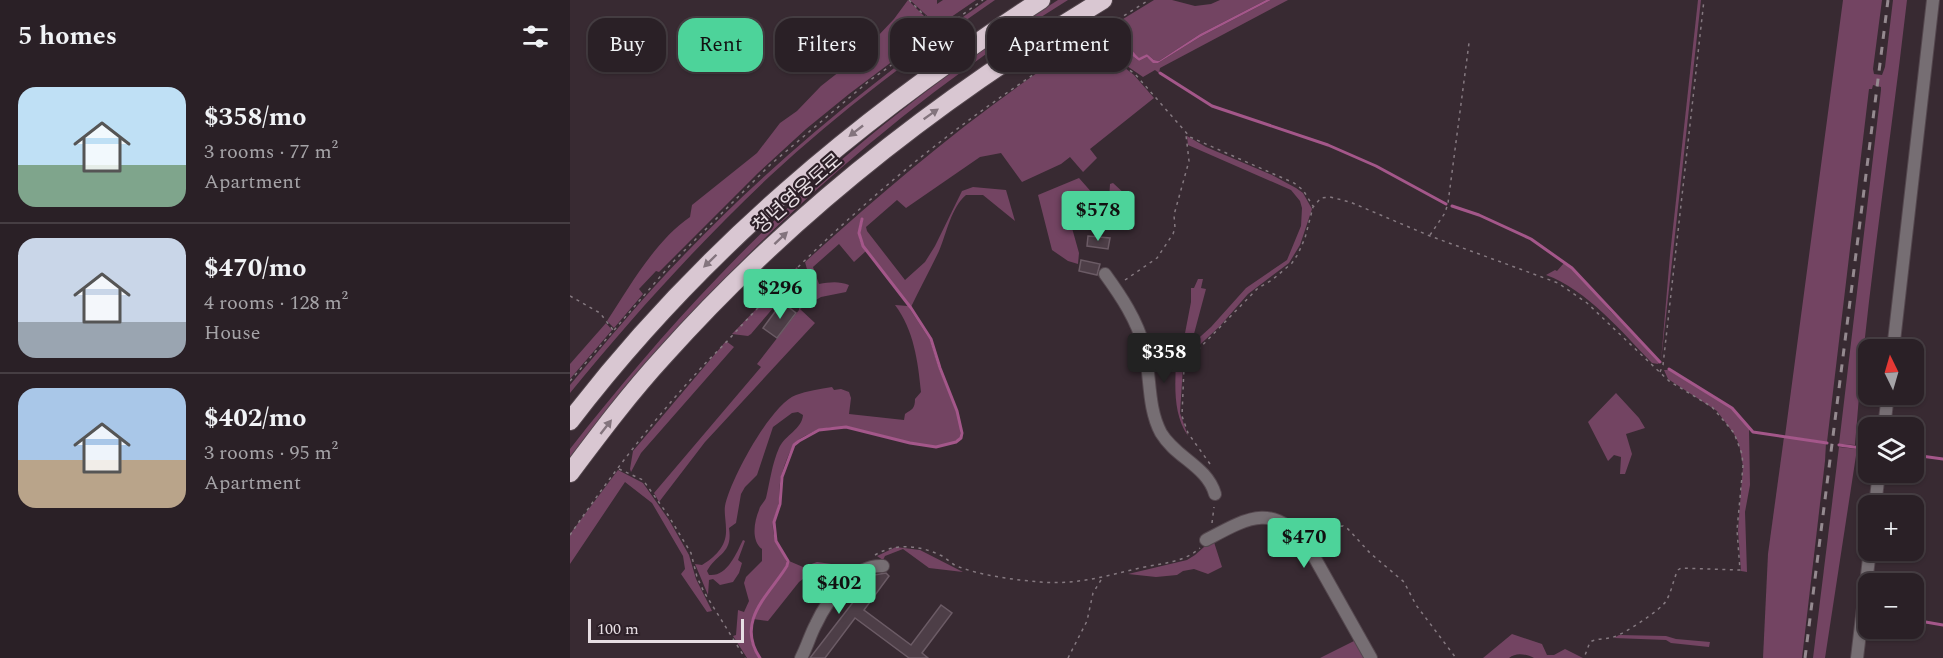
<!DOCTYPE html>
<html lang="en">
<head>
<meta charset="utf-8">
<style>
  :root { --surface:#2a2026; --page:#362d32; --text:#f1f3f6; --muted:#a5a3a7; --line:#463e43; --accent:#4dd39a }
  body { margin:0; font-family:Spectral,"Noto Sans KR",serif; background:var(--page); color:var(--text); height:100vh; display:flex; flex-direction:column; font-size:22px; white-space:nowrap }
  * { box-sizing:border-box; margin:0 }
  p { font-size:20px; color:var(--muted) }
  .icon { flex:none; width:33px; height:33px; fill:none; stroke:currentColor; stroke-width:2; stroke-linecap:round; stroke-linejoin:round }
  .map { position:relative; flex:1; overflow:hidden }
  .side { display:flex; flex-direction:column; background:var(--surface); width:570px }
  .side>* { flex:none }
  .top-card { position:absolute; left:18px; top:18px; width:570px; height:54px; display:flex; gap:12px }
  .needle { width:39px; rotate:355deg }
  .controls { position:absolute; left:1288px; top:339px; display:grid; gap:12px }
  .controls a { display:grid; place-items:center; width:66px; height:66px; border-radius:12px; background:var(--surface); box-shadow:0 2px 4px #0004,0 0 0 2px var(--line); font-size:30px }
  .scale { position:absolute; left:18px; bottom:15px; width:156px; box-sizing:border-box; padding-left:6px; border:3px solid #e7dee3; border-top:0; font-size:16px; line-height:21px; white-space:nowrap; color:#e7dee3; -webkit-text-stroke:4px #2d2028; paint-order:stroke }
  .price { position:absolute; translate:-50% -51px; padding:0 14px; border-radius:6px; background:var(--accent); color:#111; font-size:20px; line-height:39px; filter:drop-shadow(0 2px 3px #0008) }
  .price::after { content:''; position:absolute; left:50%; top:36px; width:18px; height:14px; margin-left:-9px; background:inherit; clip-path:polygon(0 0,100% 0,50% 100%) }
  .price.current { background:#222; color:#fff }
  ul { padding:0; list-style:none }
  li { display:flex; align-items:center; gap:18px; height:150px; padding:0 18px }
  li+li { border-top:2px solid var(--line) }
  li span { display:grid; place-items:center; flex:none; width:168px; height:120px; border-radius:18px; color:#555 }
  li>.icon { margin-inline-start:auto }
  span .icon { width:72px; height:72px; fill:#fffc; stroke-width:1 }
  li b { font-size:26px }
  h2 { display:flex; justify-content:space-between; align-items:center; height:72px; padding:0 18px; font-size:26px }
  .chip { padding:0 21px; border-radius:18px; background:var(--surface); box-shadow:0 2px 4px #0004,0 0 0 2px var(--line); font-size:21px; line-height:54px }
  .chip.current { background:var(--accent); color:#111 }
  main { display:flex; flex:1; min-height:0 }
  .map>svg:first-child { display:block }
  .green { fill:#734462 }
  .water { fill:#a4578a }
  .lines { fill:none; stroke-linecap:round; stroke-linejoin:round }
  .stream { stroke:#a4578a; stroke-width:3 }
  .building { fill:#4d3e47; stroke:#6b5b65; stroke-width:1.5 }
  .minor-casing { stroke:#54474e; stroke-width:14 }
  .motorway-casing { stroke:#54474e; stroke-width:20 }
  .path { stroke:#857980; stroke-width:1.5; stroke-dasharray:3 4.5; stroke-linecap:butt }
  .minor { stroke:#766e73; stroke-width:12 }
  .motorway { stroke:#d9c7d2; stroke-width:18 }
  .rail { stroke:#958a90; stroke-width:3; stroke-dasharray:8 8; stroke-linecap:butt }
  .oneway { fill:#83747d }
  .labels { text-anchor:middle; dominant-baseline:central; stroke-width:4.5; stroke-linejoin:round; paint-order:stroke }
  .street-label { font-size:20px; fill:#e7dee3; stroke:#2d2028 }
</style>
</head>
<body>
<main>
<section class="side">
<h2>5 homes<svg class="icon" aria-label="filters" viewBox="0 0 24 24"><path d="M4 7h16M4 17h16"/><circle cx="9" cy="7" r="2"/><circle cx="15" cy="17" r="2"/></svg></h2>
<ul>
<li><span style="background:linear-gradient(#bfe0f5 65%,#7fa58c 0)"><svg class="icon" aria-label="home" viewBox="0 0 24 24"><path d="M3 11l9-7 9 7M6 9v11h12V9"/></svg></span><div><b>$358/mo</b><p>3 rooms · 77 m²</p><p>Apartment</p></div></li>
<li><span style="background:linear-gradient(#c9d6e8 70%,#9aa5b1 0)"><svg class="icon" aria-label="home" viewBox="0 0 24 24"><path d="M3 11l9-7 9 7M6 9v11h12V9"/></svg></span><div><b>$470/mo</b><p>4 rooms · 128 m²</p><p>House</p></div></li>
<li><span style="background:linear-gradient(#a9c7e8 60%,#b9a48a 0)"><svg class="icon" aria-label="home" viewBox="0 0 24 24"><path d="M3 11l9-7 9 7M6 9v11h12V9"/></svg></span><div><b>$402/mo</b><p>3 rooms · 95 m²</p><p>Apartment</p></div></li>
</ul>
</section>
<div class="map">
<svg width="1373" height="658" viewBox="0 0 1373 658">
  <rect width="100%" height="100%" fill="#382a32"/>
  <g class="green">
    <path d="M338 0 362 24 364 30 279 94 236 129 188 173 89 272 86 271 69 289 73 294 44 328 37 321C60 286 85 241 120 217L122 205 187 153 210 123 227 111 251 86 288 57 324 19Z"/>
    <polygon points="340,0 367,0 367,4 373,0 406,0 368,26"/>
    <path d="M417 0H425C346 54 270 111 200 176 128 244 62 317 0 393V385C37 341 74 296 114 255 205 159 309 76 417 0Z"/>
    <path d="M488 0H498C373 77 256 174 154 279 99 335 49 396 0 458V449C47 389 96 331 149 276 249 171 365 78 488 0Z"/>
    <polygon points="584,0 602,0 625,6 641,4 650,0 696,0 630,34 589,61 584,60 577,54 569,59 559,49 558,41 548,45 569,61 577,57 588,63 630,37 701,0 718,0 590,68 589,73 585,70 573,77 528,46 522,38"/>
    <polygon points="1128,0 1131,0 1091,361 1100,255"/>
    <path d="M1273 0H1312L1303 69 1304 74 1312 75 1315 67 1323 0H1337C1320 149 1296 296 1285 445L1269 444 1311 90V87L1303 85 1302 89H1299L1257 442 1215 436Z"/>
    <path d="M518 39 564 75 584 98 520 149 527 158 513 172 500 157 491 164 452 182 431 153 410 157 336 208 327 200 296 227 297 231 335 280 355 262 365 246 392 191 403 187 436 190 445 221 413 195H396C381 208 377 232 369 251 360 270 350 288 341 307L293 246 290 233 293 219H291C288 232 287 240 296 251L284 262 269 244 243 267 249 284C260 282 269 281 279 285L276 292 251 297 230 309 245 323 135 442 89 502 84 493 191 367 187 364 229 310 230 295 238 273 235 262C325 180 416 104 518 39Z"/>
    <path d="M617 136 636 147 702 175 726 188 733 193 742 209 730 245 719 263 678 294 650 326 621 353 613 366 610 413 618 436C603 414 605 387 606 361L584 352 577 351 570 333H577L589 339 600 334 603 337 604 352 611 354 621 302V288H624L628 279H633L631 288 636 289 621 345 641 327 676 288 717 260 731 226 732 208 730 201 721 190 618 145Z"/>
    <polygon points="509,178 531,203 539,199 540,184 543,183 556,195 557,212 502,228 509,253 508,264 498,261 482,250 468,195"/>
    <path d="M994 263 1008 274 1040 311 1090 362 1088 364 1082 363C1052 332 1017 290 976 275L985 270 987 271Z"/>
    <polygon points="227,267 228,270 208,298 210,300 181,334 178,336 162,334"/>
    <path d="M325 305 338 306 360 340 369 369 387 411 391 427 390 438C350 467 286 408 239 434 234 436 228 439 224 444 219 452 211 473 210 483 209 490 210 498 208 506 207 512 204 517 203 523 201 544 217 553 217 566 198 595 164 621 189 658H177L163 636 166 635 168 610 174 612 179 601 174 583 176 577 192 561V549C181 541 184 522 189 510 190 505 194 503 196 498 200 481 202 464 209 448 215 435 232 429 233 415L228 412 222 413 203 427 187 475 175 487 171 494 166 523 159 528C163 554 147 553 137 571L139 575C157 577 166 554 173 540L175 541 168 560 172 563 169 573 163 582 150 585 143 579 139 580 138 595 125 564 132 565C145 557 157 546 156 529 156 521 154 513 155 506 160 480 201 404 226 395 237 391 250 389 262 387L264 390 271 389 279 392 281 398 279 414 334 420 335 414C342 409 345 409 345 399L351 392C348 362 344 330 325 305Z"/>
    <polygon points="36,323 42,330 0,379 0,364"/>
    <polygon points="156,341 164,347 71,453 61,472 60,469 63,451"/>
    <polygon points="1094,370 1099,370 1162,408 1179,429 1180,485 1175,512 1177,572 1171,571 1168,530 1173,466 1169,444 1164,434 1147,411 1098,379"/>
    <polygon points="1046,393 1069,418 1075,428 1056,434 1062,454 1055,474 1050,474 1051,457 1044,455 1038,461 1018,422"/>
    <polygon points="1214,437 1256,443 1255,461 1232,658 1193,658 1198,554"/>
    <polygon points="1269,447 1287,449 1255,658 1243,658"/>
    <polygon points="48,470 73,483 99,520 119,555 126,579 142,611 137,612 111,574 115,569 113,556 82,503 55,482 0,564 0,534"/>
    <polygon points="643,539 652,567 638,574 624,569 613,571 607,575 586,577 558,574 617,560 625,555"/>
    <polygon points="326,547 350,550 393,572 359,568 333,549 315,556 313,560 307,556"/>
    <polygon points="219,561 233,567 247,562 283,567 268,586 245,570 229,582 198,621 183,619 192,601 218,567"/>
    <path d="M942 634 972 644 977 655H984L995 649 1013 658H964C956 654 946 652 939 658H913Z"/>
    <polygon points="1049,635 1096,636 1106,639 1140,642 1139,647 1101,643 1096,640 1044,638"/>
    <polygon points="788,639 798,658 750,658"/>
  </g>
  <path class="water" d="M696 0H701L630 37 588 63H583L577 57 569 61 548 45 547 40 554 36C561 45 559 49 569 58L577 54 584 60 589 61 630 34Z"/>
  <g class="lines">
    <g class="stream">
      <polyline points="590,73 642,106 758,145 806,166 876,204"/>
      <polyline points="882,206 909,215 961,239 1002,268 1090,362"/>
      <polyline points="1099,369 1162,408 1183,432 1257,443"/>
      <polyline points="1269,445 1299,449"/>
      <polyline points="1344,455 1373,459"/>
      <polyline points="1344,620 1373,625"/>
      <path d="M190 658C165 621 199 595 217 566L218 561 206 541 204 522 210 504 212 477 224 445 229 441 249 430 276 427 340 443 366 447 386 442 391 438 392 433 387 411 370 368 361 339 341 308 293 246 289 233 292 219"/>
    </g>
  </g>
  <g class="building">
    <polygon points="518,236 540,238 538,249 517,246"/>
    <polygon points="511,260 530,264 527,275 509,271"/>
    <polygon points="212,302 226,313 207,338 193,328"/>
    <polygon points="316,573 319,576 294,610 341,645 371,605 382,613 352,653 358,658 339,658 285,618 255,658 240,658 304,575"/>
  </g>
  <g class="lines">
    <g class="minor-casing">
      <g id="minor">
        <path d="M535 274C551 296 567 320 574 347 581 375 577 407 591 433 606 458 637 466 645 494"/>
        <polyline points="1323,350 1363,0"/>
        <polyline points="1314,428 1318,394"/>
        <polyline points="1305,506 1309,472"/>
        <path d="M636 540C679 517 703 502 738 546L801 658"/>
        <path d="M231 658C237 647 240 635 246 624 257 600 284 564 313 566"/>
        <polyline points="1287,658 1300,550"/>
      </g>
    </g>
    <g class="motorway-casing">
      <g id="motorway">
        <path d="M0 421C130 251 292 116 471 0"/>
        <path d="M0 473C30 433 60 393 94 356 220 215 371 97 533 0"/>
      </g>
    </g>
    <g class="path">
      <polyline points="339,0 363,24 366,32"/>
      <polyline points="519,38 528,48 565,74 620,137 724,183 733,190 743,206"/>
      <polyline points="860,235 875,213 878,203 899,43"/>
      <polyline points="555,280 587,258 603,234 605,228 604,215 619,161 616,135"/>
      <polyline points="0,296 30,313 43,330"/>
      <polyline points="1090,372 1093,365 1134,0"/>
      <polyline points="0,381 102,263 200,165 299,81 413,0"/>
      <path d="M640 464 618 433 612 416 614 367 618 360 688 288 702 280 722 263 728 254 735 238 743 207 751 198 760 197 780 202 860 236 988 283 1017 303 1099 381 1142 407 1164 433 1172 454 1173 466 1167 530 1170 570 1111 568 1108 570C1103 580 1102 591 1096 601 1092 609 1053 635 1043 637 1034 640 1027 638 1020 642L1014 658"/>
      <polyline points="49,469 73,480 98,515 121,553 127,577 134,592 175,658"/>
      <polyline points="642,523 644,507"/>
      <polyline points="733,525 756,527 773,526 778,529 800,553 834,582 846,605 886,658"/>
      <path d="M0 535C40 476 84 419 132 367 141 357 151 348 160 338 230 261 307 189 391 126 451 81 515 40 579 0"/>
      <path d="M305 555C325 543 349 545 370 555 377 558 382 565 389 567 414 576 445 580 471 582 506 585 536 576 570 568 592 563 613 563 630 548"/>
      <polyline points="498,658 517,621 523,593 531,580"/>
    </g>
    <use href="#minor" class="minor"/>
    <use href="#motorway" class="motorway"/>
    <polyline class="rail" points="1235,658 1318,0"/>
  </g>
  <defs><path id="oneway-solid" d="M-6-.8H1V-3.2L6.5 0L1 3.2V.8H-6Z" transform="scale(1.5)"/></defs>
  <g class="oneway">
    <use href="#oneway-solid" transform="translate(361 114) rotate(-35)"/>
    <use href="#oneway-solid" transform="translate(286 131) rotate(142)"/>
    <use href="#oneway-solid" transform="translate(211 238) rotate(-43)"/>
    <use href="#oneway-solid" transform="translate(140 261) rotate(136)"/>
    <use href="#oneway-solid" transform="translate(36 427) rotate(-52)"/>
  </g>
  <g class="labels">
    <g class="street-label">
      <text transform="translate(228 194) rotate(-41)">청년영웅도로</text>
    </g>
  </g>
</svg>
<div class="controls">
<a><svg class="needle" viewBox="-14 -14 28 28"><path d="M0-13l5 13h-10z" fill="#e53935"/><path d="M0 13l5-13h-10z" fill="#a5a3a7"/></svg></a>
<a><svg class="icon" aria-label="layers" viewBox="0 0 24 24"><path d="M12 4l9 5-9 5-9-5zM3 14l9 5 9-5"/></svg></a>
<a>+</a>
<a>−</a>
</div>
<div class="scale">100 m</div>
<b class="price" style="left:528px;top:242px">$578</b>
<b class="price" style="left:210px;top:320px">$296</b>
<b class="price current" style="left:594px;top:384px">$358</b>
<b class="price" style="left:734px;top:569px">$470</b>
<b class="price" style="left:269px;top:615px">$402</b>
<div class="top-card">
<a class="chip">Buy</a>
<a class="chip current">Rent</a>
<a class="chip">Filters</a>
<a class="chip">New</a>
<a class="chip">Apartment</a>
</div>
</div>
</main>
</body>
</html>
